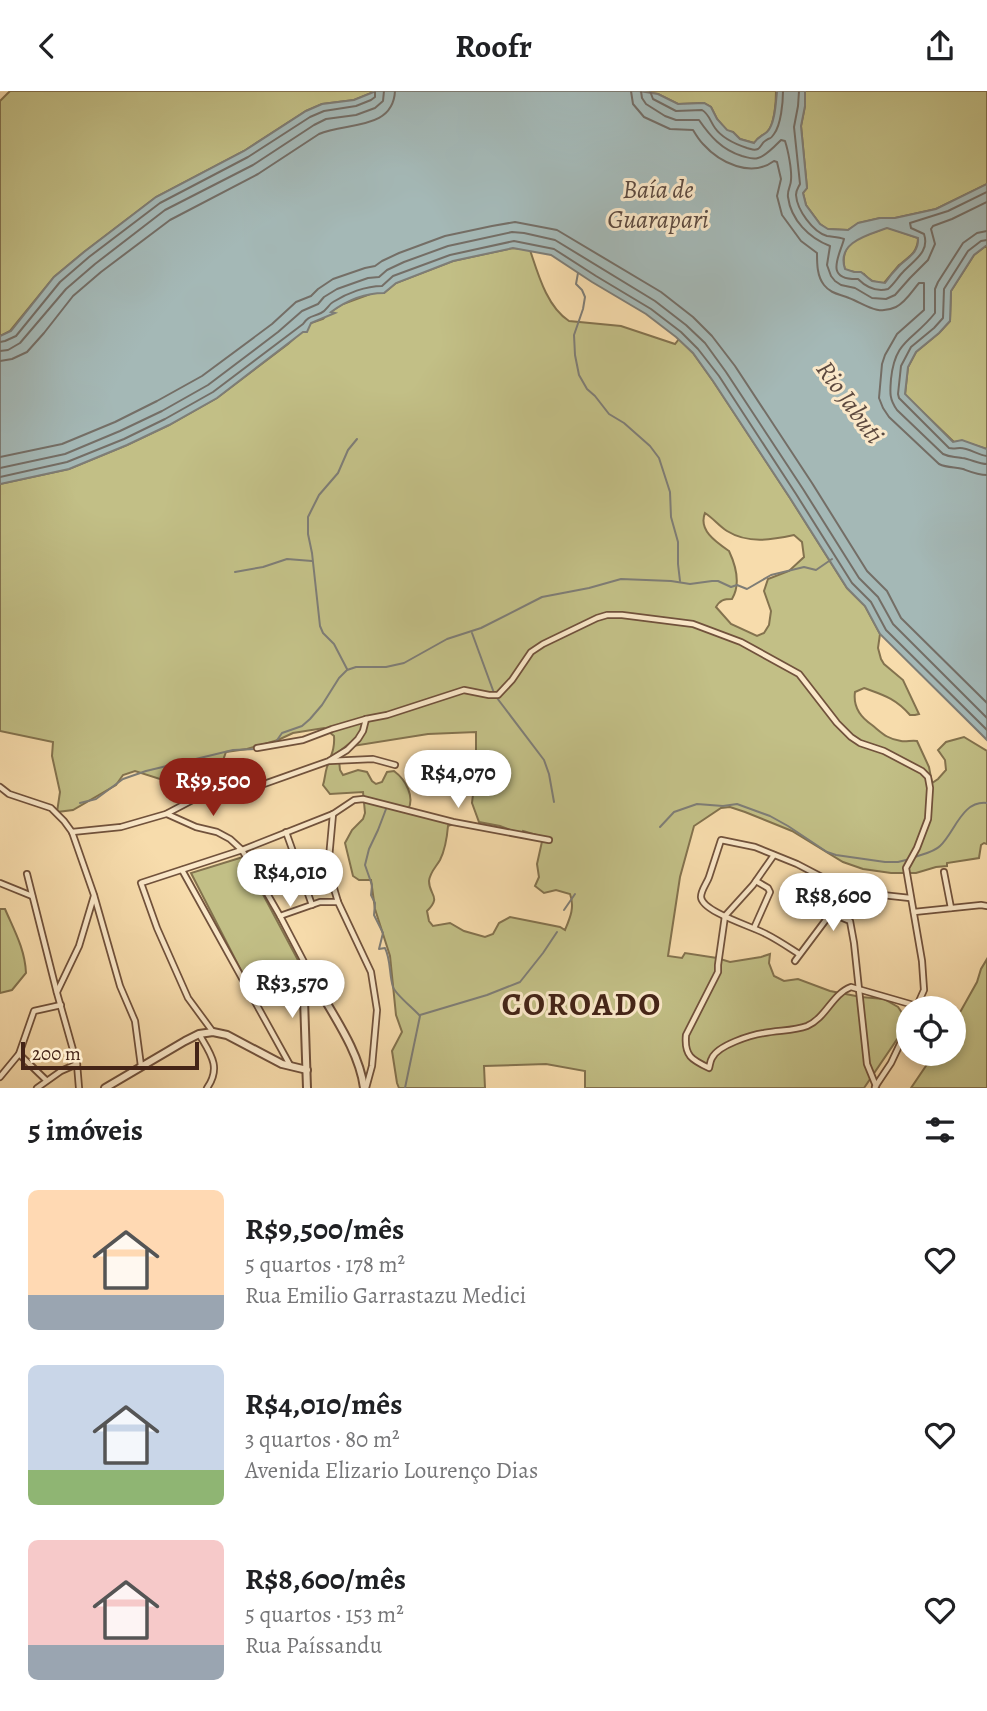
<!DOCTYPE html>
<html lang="pt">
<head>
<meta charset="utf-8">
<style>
  :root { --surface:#fff; --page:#f6f6f6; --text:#202124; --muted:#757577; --accent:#8f2418 }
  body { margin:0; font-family:Alegreya,serif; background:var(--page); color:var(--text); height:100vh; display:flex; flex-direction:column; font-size:26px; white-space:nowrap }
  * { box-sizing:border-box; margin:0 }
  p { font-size:23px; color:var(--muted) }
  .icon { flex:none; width:38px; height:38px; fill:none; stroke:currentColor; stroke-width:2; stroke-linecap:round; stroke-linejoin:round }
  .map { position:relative; height:997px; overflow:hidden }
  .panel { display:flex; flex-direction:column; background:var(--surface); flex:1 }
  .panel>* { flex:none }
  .controls { position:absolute; left:896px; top:905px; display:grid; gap:14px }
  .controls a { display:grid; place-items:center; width:70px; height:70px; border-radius:50%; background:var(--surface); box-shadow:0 4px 10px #0003; font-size:35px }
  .scale { position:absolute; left:21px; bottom:18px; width:178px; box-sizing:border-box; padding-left:7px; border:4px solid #442417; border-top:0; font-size:19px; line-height:24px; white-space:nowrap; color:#442417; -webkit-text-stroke:5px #fae8c9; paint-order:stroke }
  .price { position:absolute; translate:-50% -60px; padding:0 16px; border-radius:24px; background:#fff; color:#222; font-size:23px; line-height:46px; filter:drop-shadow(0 2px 4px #0008) }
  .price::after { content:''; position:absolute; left:50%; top:42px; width:21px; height:16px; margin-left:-10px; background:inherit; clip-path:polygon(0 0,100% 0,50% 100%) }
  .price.active { background:var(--accent); color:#fff }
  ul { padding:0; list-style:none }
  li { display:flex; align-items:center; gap:21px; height:175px; padding:0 28px }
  li span { display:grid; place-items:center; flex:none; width:196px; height:140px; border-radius:10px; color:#555 }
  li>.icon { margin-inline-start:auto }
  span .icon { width:84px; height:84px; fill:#fffc; stroke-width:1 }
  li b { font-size:30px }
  h2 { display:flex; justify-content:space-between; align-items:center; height:84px; padding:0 28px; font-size:30px }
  header { display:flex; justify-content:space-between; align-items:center; height:91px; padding:0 28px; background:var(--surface); font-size:32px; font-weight:700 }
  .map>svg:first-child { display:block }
  .green { fill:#c2bf86; stroke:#83724e; stroke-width:2; fill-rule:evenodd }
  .water { fill:#a4b8b6; stroke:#7e7d76; stroke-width:2; fill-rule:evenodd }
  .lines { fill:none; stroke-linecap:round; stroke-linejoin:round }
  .shore { stroke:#746e66; stroke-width:2 }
  .stream { stroke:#7e7d76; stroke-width:2 }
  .minor-casing { stroke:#71523c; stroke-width:8 }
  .tertiary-casing { stroke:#71523c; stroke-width:10 }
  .minor { stroke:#fae8c9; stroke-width:4.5 }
  .tertiary { stroke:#fae8c9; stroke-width:6 }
  .labels { text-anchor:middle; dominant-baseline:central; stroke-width:6; stroke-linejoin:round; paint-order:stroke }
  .water-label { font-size:26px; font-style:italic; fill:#5c493f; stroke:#fae8c9 }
  .district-label { font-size:32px; font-weight:bold; letter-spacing:2px; fill:#442417; stroke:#fae8c9 }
</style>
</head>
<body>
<header><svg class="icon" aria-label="back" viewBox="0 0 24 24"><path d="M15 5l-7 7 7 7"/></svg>Roofr<svg class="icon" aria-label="share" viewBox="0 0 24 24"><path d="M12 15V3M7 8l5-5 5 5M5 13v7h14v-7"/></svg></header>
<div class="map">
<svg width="987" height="997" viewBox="0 0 987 997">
  <rect width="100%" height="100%" fill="#f7dcac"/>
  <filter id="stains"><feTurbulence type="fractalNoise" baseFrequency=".00286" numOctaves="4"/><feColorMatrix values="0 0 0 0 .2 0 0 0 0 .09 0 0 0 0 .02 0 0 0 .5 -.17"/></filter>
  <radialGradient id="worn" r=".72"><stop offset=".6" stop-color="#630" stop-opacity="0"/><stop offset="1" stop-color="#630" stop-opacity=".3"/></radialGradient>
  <g class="green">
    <polygon points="10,0 376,0 354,9 322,13 306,20 244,60 156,106 84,161 54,186 10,240 0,245 0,10"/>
    <path d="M639 0H776C776 10 775 34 767 41 762 45 758 46 754 52L740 48 733 41 727 40 717 28 711 16 704 12 678 13 658 3Z"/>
    <polygon points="805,0 987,0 987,93 936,118 895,127 880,127 859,132 848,139 827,138 820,133 806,114 803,102 807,97 801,35 805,15"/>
    <path d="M887 136 918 147C918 161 909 166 899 174 894 180 889 186 884 192 876 192 869 190 864 183L845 179C842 169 844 157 853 150 858 146 879 140 887 136Z"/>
    <polygon points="987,154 987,358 962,350 954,351 905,304 908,276 916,261 939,242 950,230 951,200 974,164"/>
    <path d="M513 157 530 159C538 183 547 216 569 230L621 235 675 253 679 248 693 262 713 290 790 407 847 497 865 515 880 543 878 557 881 568 884 573 903 589 919 623 915 624H910C895 607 883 604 864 597L855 601C853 615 860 626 872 634 882 642 887 648 901 650 906 651 912 649 917 650L929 676 932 692 938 688 946 679 945 669 938 659 946 651 964 646 987 660V753L984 752 981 754 979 767 947 772V775L936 776 916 782H891L863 778 843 771 792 740 745 721 730 716 721 717 694 735 680 786 668 865 682 867 685 862 717 867 730 871 761 866 770 863 769 872 774 885 784 890 798 888 830 900 861 906 884 908 898 916 907 929 906 935 864 997H585V980L546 973 484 975 485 997H399L397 992 392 960 402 941 396 924 390 865 375 818 371 789H359L353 785 345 752 352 739 363 728 365 722 363 701 330 703 323 694C325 688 325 682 327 676 331 664 335 658 334 645L324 637 293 642 278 649 247 658 226 661 222 672 215 680 200 687 172 686 163 689 135 680 123 684 116 694 73 719 57 721 60 701 52 665 53 651 0 640V393L69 378 127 354 169 334 217 307 288 253 311 232 323 228 330 221 343 213 373 202H384L396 192 453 170ZM705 422C713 427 719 435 727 440 748 453 771 449 794 444L802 451 804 466 789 480 768 488 764 500 771 520 769 534 764 542 757 545 731 533 716 516C720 509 724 508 732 508 741 493 736 475 729 460 716 451 698 439 705 422ZM476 641V659L479 679 474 695 472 712 479 731 500 735 521 743 523 740 543 746 537 773 539 786 535 795 544 802 556 799 570 803C575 816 570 827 565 839L560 836 510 826 499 832 493 843 485 846 464 840 450 832 433 835 429 830 427 820C442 805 429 805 429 790 430 781 436 776 440 769 445 759 447 747 448 735L455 732 408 719C415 706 406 689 394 680L387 681 382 691 376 693 372 690 367 681 358 679 343 684 340 679 339 669 332 666 350 652 353 655 428 643Z"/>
    <polygon points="243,766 299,871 250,897 191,782"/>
    <path d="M0 818H5C14 839 25 858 26 882L12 899 0 902Z"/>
    <polygon points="987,868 987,997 911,997 934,963 954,962 954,932 977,891 981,878"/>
  </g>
  <path class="water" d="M376 0H639L658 3 678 13 704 12 711 16 717 28 727 39 733 41 740 48 754 52C758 46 762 45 767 41 775 34 776 10 777 0H805V15L801 35 807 97 803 102 806 114 820 133 828 138 848 139 858 132 880 127H895L936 118 987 93V154L974 164 951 200 950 230 939 242 916 261 908 276 905 303 953 351 962 349 987 358V649L880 543 865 515 847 497 790 407 713 290 693 262 676 246 646 223 592 191 551 164 513 157 453 170 396 192 384 202C365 202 346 210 331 221L335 222 311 232 307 241H303L217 307 169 334 127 354 69 378 0 393V245L11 240 54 186 84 161 156 106 244 60 306 20 322 13 354 9ZM887 137 918 147C919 161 909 166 900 174 894 180 889 186 885 192L872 190 861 181H854L845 178C836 151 868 144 887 137Z"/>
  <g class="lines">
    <g class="shore">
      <path d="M631 0 633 13 644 26 670 38 693 39C696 44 699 49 703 53 720 72 751 87 774 70L777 71 781 88 777 105 782 124 801 150 817 162C817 173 817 185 824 194 831 203 840 203 849 207 865 213 877 225 896 216 906 211 912 200 919 192H924V219L897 243 885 264 882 273 879 307 883 317 889 326 939 373C947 377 955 376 963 378 971 381 978 384 987 384"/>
      <path d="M641 0 642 7 646 13 665 25 676 29H699C710 45 722 59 742 65 747 66 752 69 758 67 766 65 775 55 781 49L785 50C788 59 792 79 791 89 791 95 787 99 788 106 791 129 809 147 830 155L827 174 831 185 835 190 841 194 855 197 872 207 886 208 895 204 910 187 928 169 935 153 931 138 933 135 952 128 987 111"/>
      <path d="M650 0 653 8 676 20 702 19C709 23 710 30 715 37 722 47 735 53 747 57 752 58 753 60 758 58 761 56 762 52 765 50 773 44 768 51 774 43 781 34 783 11 783 0"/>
      <path d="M799 0 798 15 794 36 800 93C798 97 796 99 796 104 797 119 813 141 827 145 833 146 839 146 844 148 840 164 823 189 858 188 866 196 876 201 888 198 894 193 898 186 903 181 914 169 930 161 924 143L911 137 910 132 948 120 987 101"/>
      <path d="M987 140 977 142 963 152 938 191 935 198V222C913 250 895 248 891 288 890 301 889 308 897 319L943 363C951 367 955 365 962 367 971 368 978 373 987 373"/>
      <path d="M987 149 981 150 968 160 944 198 943 227 934 237 911 256 901 275 898 303 899 307 949 357C953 358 957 357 960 357 969 357 978 364 987 365"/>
      <polyline points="0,251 5,250 16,245 60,191 89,166 160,112 248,66 310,26 324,20 356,15 371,9 375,6 375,0"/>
      <polyline points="0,260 8,259 20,252 66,198 95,173 165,119 253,74 314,34 326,28 356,24 375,17 383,10 384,0"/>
      <path d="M0 270 12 268 27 261 44 242 73 205 101 181 170 129 258 83 319 43C345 31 393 40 395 0"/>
      <polyline points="0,366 62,353 115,331 157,310 202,285 272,233 296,211 311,205 318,198 333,188 365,177 375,175 382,170 399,162 445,145 492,135 515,131 557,139 661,201 693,226 712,245 735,275 812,392 867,480 887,500 901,527 987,612"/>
      <polyline points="0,377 65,363 120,340 162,320 208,294 278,241 302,220 318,213 324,206 337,198 368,187 379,186 387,179 404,171 448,155 471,150 512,141 524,142 555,149 655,210 686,234 705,252 726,281 803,398 859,487 878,506 893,533 987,627"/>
      <path d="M0 386 67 371 124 348 165 328 213 301 303 233C308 225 313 226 321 222 327 219 328 214 333 211 347 202 366 195 382 195L393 185 450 164 514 150 554 158 596 185 651 218 681 241 698 258 719 285 796 403 852 492 871 511 886 539 987 639"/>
    </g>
    <g class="stream">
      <polyline points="578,182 576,193 582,199 585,206 583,218 574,244 575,264 579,284 587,298 595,305 609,323 624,332 650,355 659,367 670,401 671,426 678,451 678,473 680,490"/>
      <polyline points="235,481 263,476 287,468 312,470"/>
      <polyline points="472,542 494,602"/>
      <polyline points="347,578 334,553 323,542 320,535 312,462 308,443 308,426 319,404 338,382 348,359 357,348"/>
      <polyline points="497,607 544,669 549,683 554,711"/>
      <polyline points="275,652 282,642 302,635 310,628 322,614 339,587 347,579 356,576 386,576 404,572 447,548 481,537 542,506 589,497 621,488 671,490 690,493 712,490 718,490 731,496 737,494 747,498 771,484 804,476 816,479 832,468"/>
      <polyline points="80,712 96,708 123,688 146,680 233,659 257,658"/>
      <path d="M386 718 378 739 369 758 365 774 372 794 371 804 375 812 374 824 383 842 379 858 385 857C391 869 389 883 393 896 395 903 414 918 420 925L405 997"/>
      <polyline points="660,736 674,721 697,713 723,715 737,713 770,725 788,735 827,761 836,764 885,771 898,771 910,768"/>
      <path d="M915 766C923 763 934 761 940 755 955 741 962 709 987 712"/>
      <polyline points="564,819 575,803"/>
      <polyline points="420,924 487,904 520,891 543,862 557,841"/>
    </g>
    <g class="minor-casing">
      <g id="minor">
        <polyline points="257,657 303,649 332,638 366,628 387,624 464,599 489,604 498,604 512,589 531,561 543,553 597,527 607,524 622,524 693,533 741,551 799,583 837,632 851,646 860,652 884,660 922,680 928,686 930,697 928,728 917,757 906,777 922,870 924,899 916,917"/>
        <polyline points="330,670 373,668 395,674"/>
        <polyline points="0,696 9,703 51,717 64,730 72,741 94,804 120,895 135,930 141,975"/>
        <polyline points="167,723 196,736 217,741 230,748 242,759 280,825 314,890"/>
        <polyline points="333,723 329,767 330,784 338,811 371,881 377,919 372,975 366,997"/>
        <polyline points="72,741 121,736 166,723 204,703 250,698 329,670 347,659 358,648 363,640 366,628"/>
        <polyline points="286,741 312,814"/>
        <path d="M774 764 753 794 725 825 718 874V881L686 944C684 965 692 969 709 977 710 974 710 970 712 967 718 954 751 944 764 942 778 939 794 940 807 935 826 927 832 903 851 896L917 915"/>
        <polyline points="182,779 290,974"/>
        <polyline points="944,781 951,817"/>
        <polyline points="27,783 57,902 77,973 79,997"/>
        <polyline points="0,792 32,805"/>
        <polyline points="914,821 981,814 987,815"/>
        <polyline points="831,822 850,830 854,852 867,973 876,995"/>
        <polyline points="280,825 320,811 338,811"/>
        <polyline points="754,837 770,801 768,797 756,790"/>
        <path d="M799 863C788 856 778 849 766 843 754 836 702 821 701 806 701 799 707 792 709 786 713 774 717 761 721 749L755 756 797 773 843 797 873 803 910 807"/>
        <polyline points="795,870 831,822 843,797"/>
        <polyline points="57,901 79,855 94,805"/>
        <polyline points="213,941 188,907 157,837 141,792 242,759 333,723 354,709 363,708 453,731 549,749"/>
        <path d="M199 943C210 962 222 976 207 997"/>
        <polyline points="19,963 46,989"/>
        <polyline points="0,986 19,963 34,920 61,914"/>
        <polyline points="875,996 891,972 908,936"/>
        <polyline points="37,997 61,980 77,973"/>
      </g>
    </g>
    <g class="tertiary-casing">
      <g id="tertiary">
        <polyline points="105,997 185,950 199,943 213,941 227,944 282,973 307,979"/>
        <path d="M307 997 304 908 307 899 314 890C332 923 359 959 364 997"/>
      </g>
    </g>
    <use href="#minor" class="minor"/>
    <use href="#tertiary" class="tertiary"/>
  </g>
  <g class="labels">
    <g class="water-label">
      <text x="658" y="98">Baía de<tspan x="658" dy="30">Guarapari</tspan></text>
      <text transform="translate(850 311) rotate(54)">Rio Jabuti</text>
    </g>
    <g class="district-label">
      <text x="582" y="913">COROADO</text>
    </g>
  </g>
  <rect width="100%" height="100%" filter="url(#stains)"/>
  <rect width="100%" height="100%" fill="url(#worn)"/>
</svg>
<div class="controls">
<a><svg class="icon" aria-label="locate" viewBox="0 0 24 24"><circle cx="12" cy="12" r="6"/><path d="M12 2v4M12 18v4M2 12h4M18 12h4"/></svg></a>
</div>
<div class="scale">200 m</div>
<b class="price" style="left:458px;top:719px">R$4,070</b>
<b class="price active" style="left:213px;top:727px">R$9,500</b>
<b class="price" style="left:290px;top:818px">R$4,010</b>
<b class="price" style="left:833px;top:842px">R$8,600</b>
<b class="price" style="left:292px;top:929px">R$3,570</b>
</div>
<section class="panel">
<h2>5 imóveis<svg class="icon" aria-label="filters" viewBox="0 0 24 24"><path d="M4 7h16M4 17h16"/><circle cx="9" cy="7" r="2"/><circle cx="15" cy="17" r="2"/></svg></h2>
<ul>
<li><span style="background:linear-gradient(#ffd9b3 75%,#9aa5b1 0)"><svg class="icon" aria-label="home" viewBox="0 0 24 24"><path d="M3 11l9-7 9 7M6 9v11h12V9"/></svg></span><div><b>R$9,500/mês</b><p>5 quartos · 178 m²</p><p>Rua Emilio Garrastazu Medici</p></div><svg class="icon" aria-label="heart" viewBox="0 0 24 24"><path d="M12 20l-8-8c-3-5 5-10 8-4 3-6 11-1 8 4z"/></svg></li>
<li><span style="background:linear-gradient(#c9d6e8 75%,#8fb573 0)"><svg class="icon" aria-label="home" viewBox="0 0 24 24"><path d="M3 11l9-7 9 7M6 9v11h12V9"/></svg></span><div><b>R$4,010/mês</b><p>3 quartos · 80 m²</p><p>Avenida Elizario Lourenço Dias</p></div><svg class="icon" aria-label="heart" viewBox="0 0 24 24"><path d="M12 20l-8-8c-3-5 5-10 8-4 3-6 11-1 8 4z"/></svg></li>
<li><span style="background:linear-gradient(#f6c9c9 75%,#9aa5b1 0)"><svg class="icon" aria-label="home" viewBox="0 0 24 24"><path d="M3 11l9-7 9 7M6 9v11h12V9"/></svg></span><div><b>R$8,600/mês</b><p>5 quartos · 153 m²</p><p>Rua Paíssandu</p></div><svg class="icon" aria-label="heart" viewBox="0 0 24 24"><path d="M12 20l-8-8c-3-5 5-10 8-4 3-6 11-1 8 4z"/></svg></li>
</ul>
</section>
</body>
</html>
